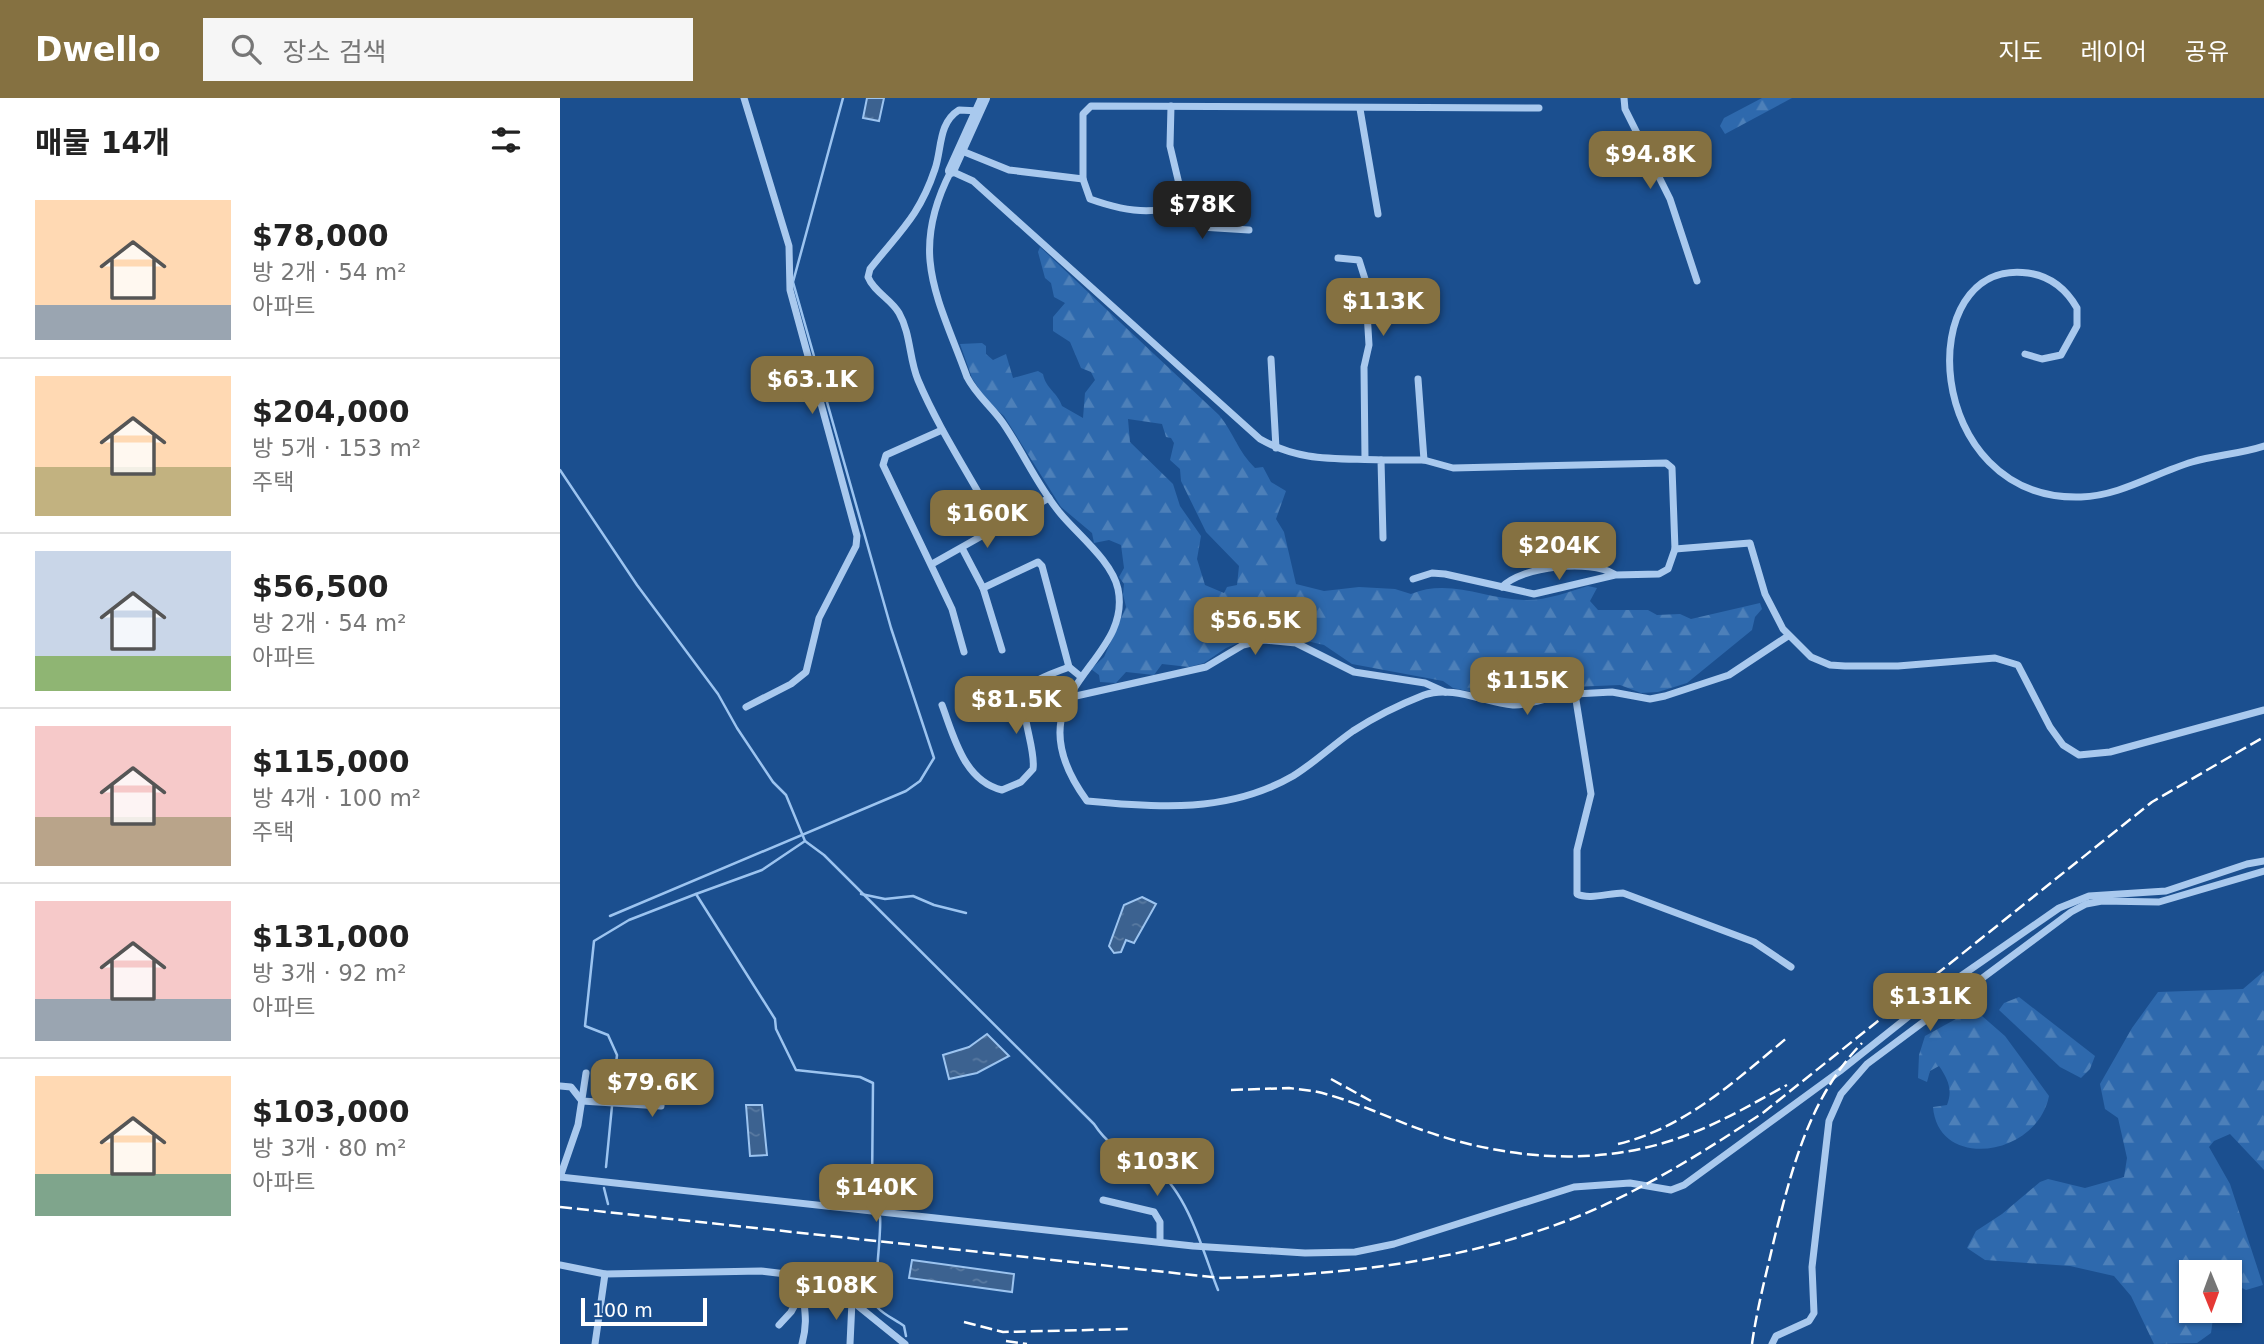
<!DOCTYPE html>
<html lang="ko">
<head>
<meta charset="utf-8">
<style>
  :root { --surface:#fff; --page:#f6f6f6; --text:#222; --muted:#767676; --line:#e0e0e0; --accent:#857141 }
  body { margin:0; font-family:"DejaVu Sans","Noto Sans KR",sans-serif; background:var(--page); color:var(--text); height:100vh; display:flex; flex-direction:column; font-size:26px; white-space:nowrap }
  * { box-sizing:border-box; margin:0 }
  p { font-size:23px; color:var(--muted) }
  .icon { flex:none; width:38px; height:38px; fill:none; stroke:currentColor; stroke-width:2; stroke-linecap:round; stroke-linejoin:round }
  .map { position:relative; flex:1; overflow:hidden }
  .sheet { display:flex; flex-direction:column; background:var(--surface); width:560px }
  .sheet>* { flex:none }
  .needle { width:46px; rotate:179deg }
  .tools { position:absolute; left:1619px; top:1162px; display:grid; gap:14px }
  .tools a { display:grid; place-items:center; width:63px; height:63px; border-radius:0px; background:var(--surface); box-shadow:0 2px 5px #0004; font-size:35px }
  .scale { position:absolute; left:21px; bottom:18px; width:126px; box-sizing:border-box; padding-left:7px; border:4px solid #fff; border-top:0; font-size:19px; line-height:24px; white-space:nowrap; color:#fff; -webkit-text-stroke:5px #1b4f8f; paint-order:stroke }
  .price { position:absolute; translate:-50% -60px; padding:0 16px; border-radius:14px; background:var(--accent); color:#fff; font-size:23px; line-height:46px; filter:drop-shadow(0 2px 4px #0008) }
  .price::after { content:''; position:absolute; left:50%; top:42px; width:21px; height:16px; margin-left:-10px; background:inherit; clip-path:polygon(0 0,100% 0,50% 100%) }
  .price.on { background:#222; color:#fff }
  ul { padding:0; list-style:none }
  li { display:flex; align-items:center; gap:21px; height:175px; padding:0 35px }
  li+li { border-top:2px solid var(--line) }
  li span { display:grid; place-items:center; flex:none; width:196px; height:140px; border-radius:0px; color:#555 }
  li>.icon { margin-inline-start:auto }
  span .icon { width:84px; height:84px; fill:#fffc; stroke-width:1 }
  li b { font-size:30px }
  h2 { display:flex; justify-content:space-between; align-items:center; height:84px; padding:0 35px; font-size:30px }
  header { display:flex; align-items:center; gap:42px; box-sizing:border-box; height:98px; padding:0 35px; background:var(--accent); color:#fff }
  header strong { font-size:33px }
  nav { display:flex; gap:38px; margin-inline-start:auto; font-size:24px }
  .search { width:490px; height:63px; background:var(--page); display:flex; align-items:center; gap:18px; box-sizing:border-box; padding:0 24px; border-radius:0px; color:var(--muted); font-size:26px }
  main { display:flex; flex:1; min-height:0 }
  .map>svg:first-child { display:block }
  .forest { fill:url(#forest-firs); fill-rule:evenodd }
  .water { fill:url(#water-ripples); stroke:#9cc4f0; stroke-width:2 }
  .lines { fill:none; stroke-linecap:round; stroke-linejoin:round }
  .stream { stroke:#9cc4f0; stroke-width:2.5 }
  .minor { stroke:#a9c9ee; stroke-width:7 }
  .tertiary { stroke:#a9c9ee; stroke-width:12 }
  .rail { stroke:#fff; stroke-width:2.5; stroke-dasharray:12 5; stroke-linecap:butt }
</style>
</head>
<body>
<header>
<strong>Dwello</strong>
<div class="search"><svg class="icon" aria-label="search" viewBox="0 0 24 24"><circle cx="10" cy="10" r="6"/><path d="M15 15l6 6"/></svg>장소 검색</div>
<nav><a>지도</a><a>레이어</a><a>공유</a></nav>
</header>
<main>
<section class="sheet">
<h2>매물 14개<svg class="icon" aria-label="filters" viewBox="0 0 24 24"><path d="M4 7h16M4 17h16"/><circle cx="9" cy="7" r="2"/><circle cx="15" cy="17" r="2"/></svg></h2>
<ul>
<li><span style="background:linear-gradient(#ffd9b3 75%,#9aa5b1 0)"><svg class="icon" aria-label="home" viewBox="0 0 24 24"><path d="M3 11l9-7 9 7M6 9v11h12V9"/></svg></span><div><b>$78,000</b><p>방 2개 · 54 m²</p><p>아파트</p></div></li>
<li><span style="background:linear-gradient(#ffd9b3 65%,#c2b280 0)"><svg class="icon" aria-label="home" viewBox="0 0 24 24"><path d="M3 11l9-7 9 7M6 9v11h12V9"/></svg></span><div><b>$204,000</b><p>방 5개 · 153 m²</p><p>주택</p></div></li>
<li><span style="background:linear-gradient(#c9d6e8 75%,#8fb573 0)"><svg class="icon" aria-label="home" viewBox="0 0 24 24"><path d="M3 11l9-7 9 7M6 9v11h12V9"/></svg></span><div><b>$56,500</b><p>방 2개 · 54 m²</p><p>아파트</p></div></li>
<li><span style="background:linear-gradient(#f6c9c9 65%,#b9a48a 0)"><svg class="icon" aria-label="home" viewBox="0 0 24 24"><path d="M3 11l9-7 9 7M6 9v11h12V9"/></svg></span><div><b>$115,000</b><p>방 4개 · 100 m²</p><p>주택</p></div></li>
<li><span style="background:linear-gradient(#f6c9c9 70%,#9aa5b1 0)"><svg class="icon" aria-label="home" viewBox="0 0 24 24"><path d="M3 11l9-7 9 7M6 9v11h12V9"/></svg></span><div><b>$131,000</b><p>방 3개 · 92 m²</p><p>아파트</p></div></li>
<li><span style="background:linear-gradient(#ffd9b3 70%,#7fa58c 0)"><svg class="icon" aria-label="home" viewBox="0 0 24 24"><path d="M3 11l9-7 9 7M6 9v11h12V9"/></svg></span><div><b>$103,000</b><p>방 3개 · 80 m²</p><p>아파트</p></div></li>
</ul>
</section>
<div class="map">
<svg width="1704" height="1246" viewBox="0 0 1704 1246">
  <defs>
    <pattern id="forest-firs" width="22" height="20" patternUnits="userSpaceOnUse" patternTransform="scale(1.75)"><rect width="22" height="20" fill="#2e69ad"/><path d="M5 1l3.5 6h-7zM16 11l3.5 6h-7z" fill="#4d80b9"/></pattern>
    <pattern id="water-ripples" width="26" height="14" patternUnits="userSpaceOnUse" patternTransform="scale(1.75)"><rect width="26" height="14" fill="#3c6290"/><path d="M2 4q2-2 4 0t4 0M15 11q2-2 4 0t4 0" fill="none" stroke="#597aa1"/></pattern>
  </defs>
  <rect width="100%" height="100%" fill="#1b4f8f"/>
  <g class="forest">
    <polygon points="1202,0 1232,0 1165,36 1160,28 1164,20"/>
    <path d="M480 149 659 317C674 335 678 354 695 370L703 369 711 384 726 393 716 421 724 434 736 486 764 493 799 489 835 491 851 496C889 480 925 501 964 502 985 503 1008 494 1028 488L1037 490 1030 503 1038 512H1088L1097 517 1120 516 1131 521 1200 505 1202 511 1195 519 1192 532 1127 585 1098 594 1081 595 1060 587 1012 589 985 592 971 599 950 602 893 590 883 583 792 566 764 547 712 535H702L666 550 644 565 629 569 602 566 594 577 566 574 556 585 540 584 539 577 531 571 544 559 566 509 563 496 564 486 559 479 564 470 561 447 549 442 534 445 532 435 501 409 444 318 426 302 412 280 400 246 422 245 426 248V256L433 262 446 256 453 280 478 273 483 276C486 291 498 295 502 308L523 320 525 295 535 282 531 274 521 270 510 244 493 233V219L505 205 494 199 491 185 485 180 478 154ZM568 321 602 326 606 339 611 340 614 345 610 362 620 371 621 383 646 434 679 468 677 487 667 489 664 495 645 487 637 461 641 438 620 408 613 386 570 344Z"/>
    <polygon points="1704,873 1704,1072 1670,1036 1654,1043 1649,1049 1670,1086 1703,1187 1686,1192 1670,1184 1670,1174 1655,1174 1649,1169 1631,1174 1631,1213 1654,1213 1651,1235 1637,1245 1594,1246 1571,1198 1554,1178 1510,1168 1425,1162 1407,1150 1416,1133 1442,1116 1480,1084 1488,1081 1525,1090 1564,1079 1567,1060 1558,1020 1545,1011 1540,986 1572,930 1598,894 1683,891"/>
    <polygon points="1459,899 1535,958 1530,971 1521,980 1500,969 1439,912 1444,905"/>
    <path d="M1414 911 1445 938 1489 998C1477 1059 1378 1073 1373 1009L1387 1007C1393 992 1388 981 1379 968L1370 973 1367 984 1358 980 1359 957 1365 938Z"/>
  </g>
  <g class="water">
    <polygon points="307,0 324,0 319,23 303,20"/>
    <polygon points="582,799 596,806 574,845 566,842 561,854 554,855 549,848 564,807"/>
    <polygon points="427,936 449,958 417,975 389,981 383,957 409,949"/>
    <polygon points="186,1007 202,1007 207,1057 190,1058"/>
    <polygon points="352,1162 454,1176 452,1194 349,1180"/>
  </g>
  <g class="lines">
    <g class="stream">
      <path d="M0 372 77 487 158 596 177 630 213 684 226 697 245 743 264 757 534 1026C556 1059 572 1052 598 1073 629 1098 644 1157 658 1192"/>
      <polyline points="245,743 202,772 136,796 215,921 216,931 236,972 300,979 313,985 312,1090 320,1106"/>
      <polyline points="301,796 325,801 353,798 374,807 406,815"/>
      <polyline points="50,818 346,693 360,683 374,660 331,530 233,184 283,0"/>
      <polyline points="52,1003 57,957 48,937 25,928 34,843 69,822 136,796"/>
      <polyline points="46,1069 52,1008"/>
      <polyline points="44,1090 48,1106"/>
      <path d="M320 1119C322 1135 312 1202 317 1209 324 1217 336 1222 344 1228L346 1238"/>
    </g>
    <g class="minor">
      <polyline points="184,0 229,148 230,192 297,438 296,448 259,520 246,574 231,586 186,609"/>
      <polyline points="1064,0 1065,11 1110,101 1137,183"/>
      <polyline points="611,8 610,48 620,90 617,106"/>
      <polyline points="800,11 818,116"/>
      <path d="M420 13 399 12C378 25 382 51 375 71 359 119 339 134 310 171L308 179C314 194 331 201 339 215 351 236 349 261 358 282 380 334 412 380 438 430"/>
      <path d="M402 53 449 72 523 81 530 101C555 110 592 119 617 106"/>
      <polyline points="523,81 523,16 531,8 979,10"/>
      <polyline points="617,106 641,129 689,132"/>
      <polyline points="778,160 799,162 805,181 809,247 804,269 805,361"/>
      <path d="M1465 256 1482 261 1501 257 1517 228V210C1506 191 1490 178 1468 175 1351 159 1362 404 1521 399 1560 398 1595 375 1632 364 1655 357 1680 356 1704 348"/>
      <polyline points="711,261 716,350"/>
      <polyline points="858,281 864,362"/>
      <polyline points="382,332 326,357 323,367 392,511 404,554"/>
      <polyline points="821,362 864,362 893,370 1106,365 1112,370 1115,451 1108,471 1099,476 1055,477 974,496 885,476 872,475 853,481"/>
      <path d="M823 440 821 362C774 360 741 364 700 341L413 83 391 73C348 156 378 199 407 279 416 297 431 308 443 325 463 354 477 387 500 415 517 436 552 463 558 491 574 568 446 592 527 703 598 710 669 715 733 678 754 665 773 647 793 633 813 620 841 606 864 597 892 587 924 604 953 607 970 608 994 596 1015 596L1031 696 1017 752V796C1029 802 1049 795 1063 795L1194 844 1231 869"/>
      <polyline points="402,450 423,490 442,552"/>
      <polyline points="1115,451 1190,445 1205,496 1223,531 1251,559 1270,567 1285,568 1338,568 1435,560 1458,567 1490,629 1503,647 1519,657 1550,654 1704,612"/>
      <polyline points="372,466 489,400"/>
      <path d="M942 489C962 468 1030 461 1054 476"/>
      <polyline points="423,490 478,464 482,468 509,569"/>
      <polyline points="1015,596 1052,594 1090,601 1105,598 1169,577 1228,538"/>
      <polyline points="507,600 646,569 683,547 704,542 736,545 794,574 865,585 885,594"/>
      <path d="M382 607C394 639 404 683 442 692L461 684 473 671C477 648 451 599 473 585 483 578 497 574 509 569L520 578"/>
      <polyline points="0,988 11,989 22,1003 101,1008 103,967"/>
      <polyline points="0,1079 633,1148 745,1155 795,1154 834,1146 1014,1089 1070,1085 1111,1092 1124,1087 1280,973 1388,887 1499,810 1529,798 1606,793 1687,766 1704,763"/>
      <polyline points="0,1079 18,1027 26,975"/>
      <polyline points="543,1102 594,1114 600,1124 600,1144"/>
      <polyline points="0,1167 45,1176 201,1173 243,1178 292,1203 345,1246"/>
      <polyline points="219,1227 231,1214 242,1194"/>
      <polyline points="35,1246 45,1176"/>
      <path d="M242 1246C250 1216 241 1206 243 1178"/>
      <polyline points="290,1246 292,1203"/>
      <polyline points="1212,1246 1216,1238 1249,1223 1254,1215 1252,1169 1269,1023 1281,996 1307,966 1511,814 1526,806 1542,803 1599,804 1704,773"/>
    </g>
    <polyline class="tertiary" points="391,73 424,0"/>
    <g class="rail">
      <polyline points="771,981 811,1003"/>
      <path d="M671 992 729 990 753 993C796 1002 835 1024 877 1037 958 1063 1047 1068 1127 1037 1162 1024 1194 1005 1227 987"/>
      <path d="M1058 1046C1125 1030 1176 982 1228 939"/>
      <path d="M0 1109 661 1180C783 1177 905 1164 1019 1118 1085 1091 1145 1053 1204 1014L1592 704 1704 639"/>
      <polyline points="404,1224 443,1234 569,1231"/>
      <polyline points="446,1243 467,1246"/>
      <path d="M1192 1246C1197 1210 1206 1177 1214 1142 1232 1070 1249 1000 1302 945"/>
    </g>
  </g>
</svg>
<div class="tools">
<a><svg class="needle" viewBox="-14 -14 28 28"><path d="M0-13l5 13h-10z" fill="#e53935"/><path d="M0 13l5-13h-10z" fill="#767676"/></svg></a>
</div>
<div class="scale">100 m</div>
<b class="price" style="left:1090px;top:93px">$94.8K</b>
<b class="price on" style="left:642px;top:143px">$78K</b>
<b class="price" style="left:823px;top:240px">$113K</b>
<b class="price" style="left:252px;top:318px">$63.1K</b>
<b class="price" style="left:427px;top:452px">$160K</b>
<b class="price" style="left:999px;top:484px">$204K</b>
<b class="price" style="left:695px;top:559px">$56.5K</b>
<b class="price" style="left:967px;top:619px">$115K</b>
<b class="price" style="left:456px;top:638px">$81.5K</b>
<b class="price" style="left:1370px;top:935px">$131K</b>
<b class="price" style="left:92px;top:1021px">$79.6K</b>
<b class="price" style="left:597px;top:1100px">$103K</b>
<b class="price" style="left:316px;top:1126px">$140K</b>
<b class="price" style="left:276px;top:1224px">$108K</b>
</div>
</main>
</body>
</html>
